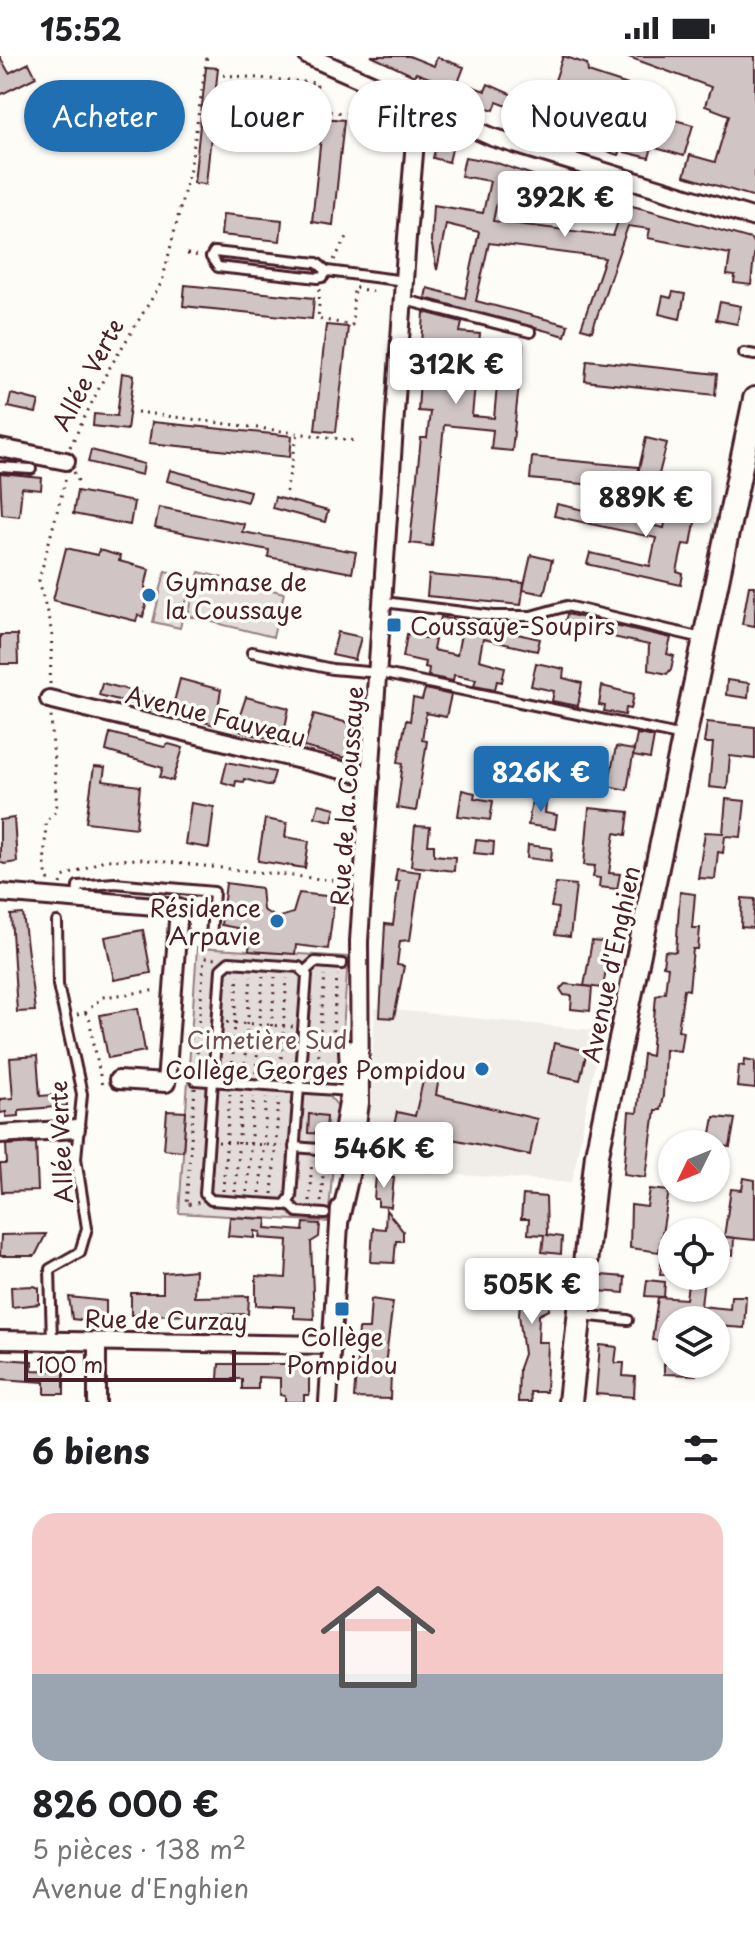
<!DOCTYPE html>
<html lang="fr">
<head>
<meta charset="utf-8">
<style>
  :root { --surface:#fff; --page:#f2f2f2; --text:#202124; --muted:#757577; --accent:#1f6fb2 }
  body { margin:0; font-family:"Playpen Sans",sans-serif; background:var(--page); color:var(--text); height:100vh; display:flex; flex-direction:column; font-size:30px; white-space:nowrap }
  * { box-sizing:border-box; margin:0 }
  p { font-size:26px; color:var(--muted) }
  .icon { flex:none; width:44px; height:44px; fill:none; stroke:currentColor; stroke-width:2; stroke-linecap:round; stroke-linejoin:round }
  .map { position:relative; height:1346px; overflow:hidden }
  .details { display:flex; flex-direction:column; background:var(--surface); flex:1 }
  .details>* { flex:none }
  .banner { position:absolute; left:24px; top:24px; width:708px; height:72px; display:flex; gap:16px }
  .needle { width:52px; rotate:227deg }
  .controls { position:absolute; left:658px; top:1074px; display:grid; gap:16px }
  .controls a { display:grid; place-items:center; width:72px; height:72px; border-radius:50%; background:var(--surface); box-shadow:0 2px 6px #0004; font-size:40px }
  .scale { position:absolute; left:24px; bottom:20px; width:212px; box-sizing:border-box; padding-left:8px; border:4px solid #4a1f2b; border-top:0; font-size:22px; line-height:28px; white-space:nowrap; color:#4a1f2b; -webkit-text-stroke:6px #fdfcf7; paint-order:stroke }
  .price { position:absolute; translate:-50% -68px; padding:0 18px; border-radius:8px; background:#fff; color:#222; font-size:26px; line-height:52px; filter:drop-shadow(0 2px 4px #0008) }
  .price::after { content:''; position:absolute; left:50%; top:48px; width:24px; height:18px; margin-left:-12px; background:inherit; clip-path:polygon(0 0,100% 0,50% 100%) }
  .price.current { background:var(--accent); color:#fff }
  ul { padding:0; list-style:none }
  li { display:grid; align-content:center; gap:16px; height:424px; padding:0 32px }
  li span { display:grid; place-items:center; height:248px; border-radius:24px; color:#555 }
  li>.icon { margin-inline-start:auto }
  span .icon { width:144px; height:144px; fill:#fffc; stroke-width:1 }
  li b { font-size:34px }
  h2 { display:flex; justify-content:space-between; align-items:center; height:96px; padding:0 32px; font-size:34px }
  .pill { padding:0 28px; border-radius:36px; background:var(--surface); box-shadow:0 2px 6px #0004; font-size:28px; line-height:72px }
  .pill.current { background:var(--accent); color:#fff }
  .status { display:flex; justify-content:space-between; align-items:center; height:56px; padding:0 40px; background:var(--surface); direction:ltr }
  .status svg { height:22px; fill:currentColor }
  .map>svg:first-child { display:block }
  .built { fill:#f0ece8 }
  .green { fill:#e3dcda; stroke:#967e82; stroke-width:2 }
  .building { fill:#d0c5c4; stroke:#4a1f2b; stroke-width:2 }
  .lines { fill:none; stroke-linecap:round; stroke-linejoin:round }
  .service-casing { stroke:#4a1f2b; stroke-width:14 }
  .minor-casing { stroke:#4a1f2b; stroke-width:22 }
  .secondary-casing { stroke:#4a1f2b; stroke-width:28 }
  .path { stroke:#4a1f2b; stroke-width:3; stroke-dasharray:2 6; stroke-linecap:butt }
  .service { stroke:#fdfcf7; stroke-width:8 }
  .minor { stroke:#fdfcf7; stroke-width:16 }
  .secondary { stroke:#fdfcf7; stroke-width:22 }
  .poi-dot { fill:#1f6fb2; stroke:#fdfcf7; stroke-width:3 }
  .labels { text-anchor:middle; dominant-baseline:central; stroke-width:7; stroke-linejoin:round; paint-order:stroke }
  .street-label { font-size:24px; fill:#4a1f2b; stroke:#fdfcf7 }
  .poi-label { font-size:24px; fill:#4a1f2b; stroke:#fdfcf7; text-anchor:start }
  .park-label { font-size:24px; fill:#704e57; stroke:#fdfcf7 }
</style>
</head>
<body>
<div class="status"><b>15:52</b><svg viewBox="0 0 49 12"><path d="M0 12V9h3v3zM5 12V6h3v6zM10 12V3h3v9zM15 12V0h3v12zM26 1h20v11H26zM47 4h2v5h-2z"/></svg></div>
<div class="map">
<svg width="755" height="1346" viewBox="0 0 755 1346">
  <rect width="100%" height="100%" fill="#fdfcf7"/>
  <filter id="ink" filterUnits="userSpaceOnUse"><feTurbulence type="fractalNoise" baseFrequency=".0125" numOctaves="2"/><feDisplacementMap in="SourceGraphic" scale="16" xChannelSelector="R" yChannelSelector="G"/><feConvolveMatrix kernelMatrix="1 2 1 2 8 2 1 2 1" color-interpolation-filters="sRGB"/></filter>
  <g filter="url(#ink)">
    <polygon class="built" points="375,952 601,975 572,1126 367,1113"/>
    <g class="green">
      <polygon points="165,515 192,521 180,572 153,566"/>
      <polygon points="199,516 284,537 273,581 188,560"/>
      <polygon points="197,892 348,901 340,1020 331,1027 331,1042 338,1050 328,1166 179,1157"/>
    </g>
    <g class="building">
      <polygon points="371,0 409,0 434,10 437,1 464,11 456,32 416,17 414,20"/>
      <polygon points="563,0 587,8 588,16 631,30 623,56 632,59 627,72 665,83 671,63 693,69 684,100 652,91 649,102 620,95 618,99 522,67 525,57 497,46 494,54 466,45 471,30 485,35 488,28 528,46 547,49"/>
      <polygon points="626,0 755,0 755,141 684,120 690,99 715,106 729,59 705,50 711,31"/>
      <polygon points="0,1 9,17 29,7 36,21 0,39"/>
      <polygon points="206,11 218,12 206,128 194,127"/>
      <polygon points="241,28 311,35 308,57 239,50"/>
      <polygon points="323,62 344,64 333,169 312,166"/>
      <polygon points="437,85 453,89 449,106 433,102"/>
      <polygon points="465,101 494,106 577,134 573,152 499,137 493,165 613,180 624,148 652,155 751,183 755,190 751,229 734,227 735,220 727,219 730,198 648,182 650,173 628,170 592,275 581,272 605,202 489,187 476,245 568,269 565,280 425,242 427,232 465,242 479,176 446,168 437,214 431,185 433,149 483,157 490,125 461,120"/>
      <polygon points="223,158 282,164 280,185 221,179"/>
      <polygon points="185,229 314,242 312,263 183,250"/>
      <polygon points="673,236 685,238 680,263 659,258 663,240 671,242"/>
      <polygon points="720,246 741,250 737,268 716,264"/>
      <polygon points="424,256 462,266 460,276 480,278 472,360 494,362 501,287 523,289 512,395 491,393 493,374 444,369 432,490 410,487 421,382 427,382 430,356 418,355"/>
      <polygon points="326,269 348,271 336,376 315,374"/>
      <polygon points="587,304 717,318 715,339 585,325"/>
      <polygon points="122,317 134,319 127,374 93,370 94,358 117,360"/>
      <polygon points="11,338 39,345 36,357 8,351"/>
      <polygon points="152,366 292,380 290,401 149,387"/>
      <polygon points="646,382 667,387 658,422 638,417"/>
      <polygon points="91,394 144,408 142,419 88,406"/>
      <polygon points="532,401 638,411 636,433 530,423"/>
      <polygon points="170,414 250,435 247,446 167,425"/>
      <polygon points="0,418 42,422 41,434 22,432 19,460 2,458"/>
      <polygon points="77,435 134,446 130,469 73,458"/>
      <polygon points="672,438 699,444 691,489 683,488 677,516 683,518 681,529 587,508 590,497 650,510 656,482 554,460 557,448 664,472"/>
      <polygon points="275,441 328,455 325,466 272,452"/>
      <polygon points="159,451 244,468 242,476 356,496 352,517 268,501 269,494 155,472"/>
      <polygon points="66,492 97,499 99,494 120,500 119,505 149,513 145,532 150,534 143,561 138,559 136,565 53,544"/>
      <polygon points="531,499 552,504 544,538 523,534"/>
      <polygon points="429,519 524,527 521,549 427,540"/>
      <polygon points="749,530 755,530 755,570 742,568"/>
      <polygon points="567,558 671,582 667,598 674,600 671,613 667,618 648,614 649,589 564,570"/>
      <polygon points="441,561 540,583 537,595 483,583 479,604 505,611 502,626 497,625 495,633 474,629 476,623 454,619 453,625 428,620 429,612 424,611 425,606 403,601 407,578 435,584 433,594 457,599 461,578 438,573"/>
      <polygon points="338,576 361,581 355,604 332,599"/>
      <polygon points="0,579 17,579 18,608 0,608"/>
      <polygon points="536,607 564,613 563,622 582,627 578,650 552,645 554,635 531,630"/>
      <polygon points="180,623 221,634 215,669 99,639 102,627 174,646"/>
      <polygon points="727,624 749,627 748,642 726,639"/>
      <polygon points="602,630 634,638 631,653 626,652 625,659 604,655 605,650 599,649"/>
      <polygon points="425,633 451,639 446,661 426,657 422,684 427,685 416,755 397,752 403,707 398,706 406,664 410,665 413,642 422,644"/>
      <polygon points="246,641 289,652 282,686 235,674"/>
      <polygon points="314,658 356,669 349,703 304,691"/>
      <polygon points="707,666 755,671 755,703 730,700 727,733 709,731 713,687 704,687"/>
      <polygon points="110,677 164,691 169,688 183,692 173,725 160,721 163,712 106,695"/>
      <polygon points="637,678 654,681 650,703 633,700"/>
      <polygon points="616,691 634,694 627,734 608,730"/>
      <polygon points="227,706 275,716 271,730 244,723 243,726 236,725 235,730 222,726"/>
      <polygon points="94,711 105,712 103,725 140,730 136,772 86,766"/>
      <polygon points="462,734 475,737 474,742 493,745 490,764 458,760"/>
      <polygon points="533,738 547,740 545,757 557,759 555,773 528,769"/>
      <polygon points="726,743 745,745 741,781 725,780 723,797 718,796 715,823 698,822 705,776 723,777"/>
      <polygon points="191,747 214,751 209,792 185,788"/>
      <polygon points="319,748 335,752 332,765 315,761"/>
      <polygon points="589,752 629,756 626,779 615,777 609,817 620,818 617,833 599,831 600,822 593,821 595,810 584,809"/>
      <polygon points="14,762 17,806 4,808 0,806 0,764"/>
      <polygon points="265,763 287,767 285,781 309,785 305,812 258,805"/>
      <polygon points="415,770 430,771 428,789 434,789 434,799 455,801 454,815 411,810"/>
      <polygon points="476,784 494,786 493,799 474,797"/>
      <polygon points="528,789 552,792 551,805 527,802"/>
      <polygon points="397,813 420,816 410,884 400,885 397,909 404,910 394,962 380,961 385,868 393,869 399,825 395,825"/>
      <polygon points="226,827 261,832 263,854 277,862 293,857 299,837 335,841 328,893 296,889 295,898 249,895 250,882 237,881 237,872 221,869"/>
      <polygon points="556,827 576,829 570,881 555,879 558,852 551,851"/>
      <polygon points="680,836 695,838 692,872 700,872 698,893 693,893 689,934 684,933 678,974 683,975 680,995 665,993 663,1040 660,1054 655,1054 646,1121 624,1118 629,1056 637,1057 643,998 651,1000 656,939 665,936 668,911 663,910 665,895 676,896"/>
      <polygon points="742,842 755,843 753,872 741,871"/>
      <polygon points="23,858 35,955 17,956 11,859"/>
      <polygon points="143,874 151,917 114,924 105,881"/>
      <polygon points="592,885 610,887 603,932 584,930"/>
      <polygon points="565,928 592,931 590,955 571,953 572,940 564,939 560,933"/>
      <polygon points="138,952 145,995 108,1002 100,959"/>
      <polygon points="554,987 587,995 580,1024 548,1017"/>
      <polygon points="37,1000 40,1040 66,1038 67,1050 19,1054 19,1060 6,1061 6,1056 0,1057 0,1043 13,1042 10,1002"/>
      <polygon points="745,1003 755,1005 755,1033 737,1031 739,1009 744,1010"/>
      <polygon points="426,1012 440,1016 436,1039 537,1063 530,1099 413,1075 411,1082 392,1078 397,1056 415,1060"/>
      <polygon points="167,1055 186,1056 183,1095 164,1093"/>
      <polygon points="309,1058 327,1060 326,1078 308,1077"/>
      <polygon points="714,1061 735,1063 730,1091 709,1088"/>
      <polygon points="36,1087 38,1135 2,1136 0,1108 7,1108 6,1089"/>
      <polygon points="376,1119 394,1121 391,1151 378,1150 378,1143 374,1143"/>
      <polygon points="744,1122 755,1124 755,1184 724,1181 731,1133 742,1134"/>
      <polygon points="650,1133 669,1135 659,1196 630,1192 631,1149 647,1151"/>
      <polygon points="523,1139 546,1141 547,1179 562,1181 561,1198 542,1196 544,1179 528,1178 529,1163 521,1163"/>
      <polygon points="386,1154 403,1175 403,1185 396,1185 394,1207 371,1206 373,1172 385,1173"/>
      <polygon points="230,1161 267,1163 266,1172 303,1175 304,1167 320,1168 319,1181 311,1186 314,1263 294,1262 294,1251 256,1249 256,1220 286,1222 288,1184 260,1182 261,1176 255,1175 255,1182 228,1180"/>
      <polygon points="46,1178 35,1200 0,1200 1,1179"/>
      <polygon points="718,1180 734,1182 733,1199 716,1198"/>
      <polygon points="664,1182 672,1182 672,1219 660,1218"/>
      <polygon points="510,1204 548,1207 546,1229 551,1230 549,1254 539,1259 538,1286 548,1286 546,1336 530,1336 531,1346 518,1346 519,1312 524,1298 519,1258 522,1223 509,1222"/>
      <polygon points="195,1214 194,1241 249,1240 248,1258 131,1259 131,1237 163,1237 163,1217"/>
      <polygon points="601,1219 625,1221 624,1237 599,1235"/>
      <polygon points="689,1221 704,1222 701,1250 730,1253 731,1240 746,1240 744,1272 716,1270 716,1264 672,1264 672,1286 652,1284 658,1241 686,1243"/>
      <polygon points="647,1224 665,1226 664,1241 645,1240"/>
      <polygon points="34,1230 39,1232 39,1248 12,1251 11,1231"/>
      <polygon points="69,1241 106,1245 106,1267 72,1263"/>
      <polygon points="371,1243 393,1246 384,1317 391,1317 390,1343 354,1342 359,1273 369,1273"/>
      <polygon points="600,1289 617,1291 615,1307 624,1307 623,1320 635,1321 634,1341 596,1338"/>
      <polygon points="0,1303 32,1305 32,1314 64,1315 64,1338 45,1338 45,1326 0,1323"/>
      <polygon points="287,1305 309,1306 309,1339 304,1339 304,1346 285,1346 285,1340 280,1339 280,1322 258,1321 258,1333 242,1333 242,1323 218,1323 219,1308 287,1308"/>
      <polygon points="664,1308 696,1308 696,1319 664,1318"/>
    </g>
    <g class="lines">
      <g class="service-casing">
        <g id="service">
          <polygon points="214,196 317,207 327,215 323,221 318,222 218,211 211,201"/>
          <polyline points="327,215 405,225"/>
          <polyline points="405,244 530,276"/>
          <polyline points="744,297 755,299"/>
          <polyline points="0,411 31,413"/>
          <polyline points="384,546 494,560 531,560 567,550 702,582"/>
          <polyline points="252,596 332,613 380,617 683,680"/>
          <polyline points="77,843 78,830 114,827 214,836 211,882"/>
          <polygon points="229,906 299,911 307,919 291,1141 285,1149 211,1144 205,1138 221,913"/>
          <polyline points="305,915 315,906 342,908"/>
          <polyline points="195,1024 350,1035"/>
          <polyline points="294,1091 330,1094"/>
          <polyline points="288,1147 297,1156 325,1158"/>
          <polyline points="581,1259 628,1264"/>
          <polyline points="52,1285 50,1213 80,1196 87,1172 76,1102 82,1038 58,929 57,866"/>
        </g>
      </g>
      <g class="minor-casing">
        <g id="minor">
          <polyline points="308,0 492,81 755,162"/>
          <polyline points="0,392 66,405"/>
          <polyline points="49,643 371,721"/>
          <polyline points="0,837 179,852 166,1027 118,1024"/>
          <polyline points="0,1078 76,1073"/>
          <polyline points="342,1081 350,1035 348,993"/>
          <polyline points="340,1163 350,1119 360,1047 359,885 407,181 416,73 422,53"/>
          <polyline points="0,1284 331,1289"/>
          <polyline points="97,1346 97,1286"/>
          <polyline points="328,1346 340,1152"/>
        </g>
      </g>
      <g class="secondary-casing">
        <polyline id="secondary" points="570,1346 597,1098 755,343"/>
      </g>
      <g class="path">
        <polyline points="223,19 317,27 315,54 362,59"/>
        <polyline points="187,198 200,200"/>
        <polyline points="334,204 347,181"/>
        <polyline points="320,233 318,263 352,269 354,231 372,236"/>
        <polyline points="137,356 357,385"/>
        <polyline points="70,391 107,316 162,226 191,108 207,0"/>
        <polyline points="74,416 80,429"/>
        <polyline points="286,436 298,377"/>
        <polyline points="50,628 52,577 39,524 67,418"/>
        <path d="M49 825C41 808 47 786 45 766L57 754 51 660"/>
        <polyline points="61,828 63,821 104,804 140,803 348,826"/>
        <polyline points="85,957 102,941 158,934"/>
        <polyline points="77,959 85,957 89,961 102,1030 105,1030"/>
        <polyline points="227,966 295,971"/>
        <polyline points="332,991 337,919"/>
        <polyline points="196,1013 204,902 217,903"/>
        <polyline points="232,1015 238,919"/>
        <polyline points="244,1016 251,920"/>
        <polyline points="256,1017 263,920"/>
        <polyline points="268,1018 275,921"/>
        <polyline points="280,1018 287,922"/>
        <polyline points="316,1023 325,919"/>
        <polyline points="195,1032 186,1149 201,1146"/>
        <polyline points="218,1086 282,1090"/>
        <polyline points="223,1135 230,1038"/>
        <polyline points="235,1136 242,1039"/>
        <polyline points="247,1136 254,1040"/>
        <polyline points="260,1137 267,1041"/>
        <polyline points="272,1138 279,1042"/>
        <polyline points="309,1145 312,1105"/>
        <polyline points="321,1146 324,1106"/>
      </g>
      <use href="#service" class="service"/>
      <use href="#minor" class="minor"/>
      <use href="#secondary" class="secondary"/>
    </g>
  </g>
  <g class="poi-dot">
    <circle cx="149" cy="539" r="8"/>
    <rect x="386" y="561" width="16" height="16" rx="4"/>
    <circle cx="277" cy="865" r="8"/>
    <circle cx="482" cy="1013" r="8"/>
    <rect x="334" y="1245" width="16" height="16" rx="4"/>
  </g>
  <g class="labels">
    <g class="street-label">
      <text transform="translate(87 318) rotate(-62)">Allée Verte</text>
      <text transform="translate(216 659) rotate(14)">Avenue Fauveau</text>
      <text transform="translate(346 740) rotate(-86)">Rue de la Coussaye</text>
      <text transform="translate(610 908) rotate(-78)">Avenue d'Enghien</text>
      <text transform="translate(60 1086) rotate(-93)">Allée Verte</text>
      <text transform="translate(166 1263) rotate(1)">Rue de Curzay</text>
    </g>
    <g class="poi-label">
      <text x="165" y="525">Gymnase de<tspan x="165" dy="28">la Coussaye</tspan></text>
      <text x="410" y="569">Coussaye-Soupirs</text>
      <text x="261" y="851" text-anchor="end">Résidence<tspan x="261" dy="28">Arpavie</tspan></text>
      <text x="466" y="1013" text-anchor="end">Collège Georges Pompidou</text>
      <text x="342" y="1280" text-anchor="middle">Collège<tspan x="342" dy="28">Pompidou</tspan></text>
    </g>
    <g class="park-label">
      <text x="267" y="983">Cimetière Sud</text>
    </g>
  </g>
</svg>
<div class="controls">
<a><svg class="needle" viewBox="-14 -14 28 28"><path d="M0-13l5 13h-10z" fill="#e53935"/><path d="M0 13l5-13h-10z" fill="#757577"/></svg></a>
<a><svg class="icon" aria-label="locate" viewBox="0 0 24 24"><circle cx="12" cy="12" r="6"/><path d="M12 2v4M12 18v4M2 12h4M18 12h4"/></svg></a>
<a><svg class="icon" aria-label="layers" viewBox="0 0 24 24"><path d="M12 4l9 5-9 5-9-5zM3 14l9 5 9-5"/></svg></a>
</div>
<div class="scale">100 m</div>
<b class="price" style="left:565px;top:183px">392K €</b>
<b class="price" style="left:456px;top:350px">312K €</b>
<b class="price" style="left:646px;top:483px">889K €</b>
<b class="price current" style="left:541px;top:758px">826K €</b>
<b class="price" style="left:384px;top:1134px">546K €</b>
<b class="price" style="left:532px;top:1270px">505K €</b>
<div class="banner">
<a class="pill current">Acheter</a>
<a class="pill">Louer</a>
<a class="pill">Filtres</a>
<a class="pill">Nouveau</a>
</div>
</div>
<section class="details">
<h2>6 biens<svg class="icon" aria-label="filters" viewBox="0 0 24 24"><path d="M4 7h16M4 17h16"/><circle cx="9" cy="7" r="2"/><circle cx="15" cy="17" r="2"/></svg></h2>
<ul>
<li><span style="background:linear-gradient(#f6c9c9 65%,#9aa5b1 0)"><svg class="icon" aria-label="home" viewBox="0 0 24 24"><path d="M3 11l9-7 9 7M6 9v11h12V9"/></svg></span><div><b>826 000 €</b><p>5 pièces · 138 m²</p><p>Avenue d'Enghien</p></div></li>
</ul>
</section>
</body>
</html>
